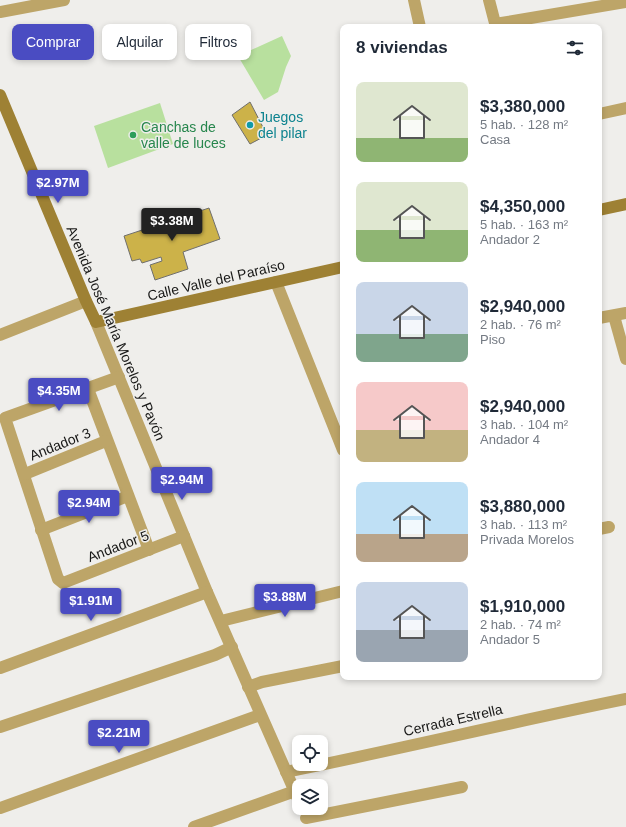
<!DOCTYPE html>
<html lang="es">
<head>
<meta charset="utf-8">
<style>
  :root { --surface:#fff; --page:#f6f6f7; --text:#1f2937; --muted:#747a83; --accent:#4a4cc2 }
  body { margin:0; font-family:Arial,sans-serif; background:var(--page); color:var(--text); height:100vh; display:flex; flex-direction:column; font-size:15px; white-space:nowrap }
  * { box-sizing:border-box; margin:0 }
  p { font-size:13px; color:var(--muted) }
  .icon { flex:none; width:22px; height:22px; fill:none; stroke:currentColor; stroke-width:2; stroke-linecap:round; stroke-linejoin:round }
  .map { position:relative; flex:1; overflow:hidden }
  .sheet { position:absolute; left:340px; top:24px; width:262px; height:656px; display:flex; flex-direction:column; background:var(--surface); border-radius:8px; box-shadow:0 2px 6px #0003 }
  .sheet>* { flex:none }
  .hud { position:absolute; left:12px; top:24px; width:268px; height:36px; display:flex; gap:8px }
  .tools { position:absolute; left:292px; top:735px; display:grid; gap:8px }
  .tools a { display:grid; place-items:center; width:36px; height:36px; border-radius:8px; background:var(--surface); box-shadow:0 2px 6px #0003; font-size:20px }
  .price { position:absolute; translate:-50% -34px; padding:0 9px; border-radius:4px; background:var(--accent); color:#fff; font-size:13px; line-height:26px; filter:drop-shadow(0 1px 2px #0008) }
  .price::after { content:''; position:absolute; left:50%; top:24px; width:12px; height:9px; margin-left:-6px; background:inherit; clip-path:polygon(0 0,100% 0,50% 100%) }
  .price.selected { background:#222; color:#fff }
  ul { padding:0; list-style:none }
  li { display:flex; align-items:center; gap:12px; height:100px; padding:0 16px }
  li span { display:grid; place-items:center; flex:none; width:112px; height:80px; border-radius:8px; color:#555 }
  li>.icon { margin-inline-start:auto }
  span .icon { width:48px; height:48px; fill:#fffc; stroke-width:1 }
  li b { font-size:17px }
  h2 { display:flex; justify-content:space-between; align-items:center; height:48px; padding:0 16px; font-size:17px }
  .pill { padding:0 14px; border-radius:8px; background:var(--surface); box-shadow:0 2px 6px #0003; font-size:14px; line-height:36px }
  .pill.selected { background:var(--accent); color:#fff }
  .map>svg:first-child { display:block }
  .green { fill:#b8e09e }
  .building { fill:#ccb249; stroke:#706f6d }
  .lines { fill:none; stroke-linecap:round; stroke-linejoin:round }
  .street { stroke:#bda568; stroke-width:12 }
  .secondary { stroke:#9e8134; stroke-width:12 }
  .culture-dot { fill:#0f9aa8; stroke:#efeeeb; stroke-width:1.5 }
  .leisure-dot { fill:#2e9e5b; stroke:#efeeeb; stroke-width:1.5 }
  .labels { text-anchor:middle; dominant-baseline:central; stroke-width:3; stroke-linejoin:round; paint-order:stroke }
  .culture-label { font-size:14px; fill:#0d838f; stroke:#efeeeb; text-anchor:start }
  .leisure-label { font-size:14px; fill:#27864d; stroke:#efeeeb; text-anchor:start }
  .street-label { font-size:14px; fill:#181817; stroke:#efeeeb }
</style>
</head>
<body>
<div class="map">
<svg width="626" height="827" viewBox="0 0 626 827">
  <rect width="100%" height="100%" fill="#efeeeb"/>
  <g class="green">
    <polygon points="282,36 291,56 286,67 278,92 264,100 238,56"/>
    <polygon points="160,103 173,144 108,168 94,126"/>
  </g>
  <g class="building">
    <polygon points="250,102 267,135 250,144 232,115"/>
    <polygon points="209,208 220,239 183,252 188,269 155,280 150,265 162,261 161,257 142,263 140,259 132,261 124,236"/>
  </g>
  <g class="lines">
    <g class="street">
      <polyline points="414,0 420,27"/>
      <polyline points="489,0 496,27"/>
      <polyline points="0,12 64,0"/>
      <polyline points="495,24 626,2"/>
      <polyline points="599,114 626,108"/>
      <polyline points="276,282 343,450"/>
      <polyline points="614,316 626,359"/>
      <polyline points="599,318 626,313"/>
      <polyline points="96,322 207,592 299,801"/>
      <polyline points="0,335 86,301"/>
      <polyline points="119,377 5,418 58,579 63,583 184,536"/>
      <polyline points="88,389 149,550"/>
      <polyline points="25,474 106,441"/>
      <polyline points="599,529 609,527"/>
      <polyline points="41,530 128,496"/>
      <polyline points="221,621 343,591"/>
      <polyline points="0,668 207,592"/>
      <polyline points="248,687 262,682 343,666"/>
      <polyline points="0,727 215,655 232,647"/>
      <path d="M286 772C400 749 512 722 626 699"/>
      <polyline points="0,808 260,715"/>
      <polyline points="306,818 462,787"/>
      <polyline points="194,827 295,791"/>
    </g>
    <g class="secondary">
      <polyline points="0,95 86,301 96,322 343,267"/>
      <polyline points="599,210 626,204"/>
    </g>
  </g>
  <circle class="culture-dot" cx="250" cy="125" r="4"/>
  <circle class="leisure-dot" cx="133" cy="135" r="4"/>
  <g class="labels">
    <g class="culture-label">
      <text x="258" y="117">Juegos<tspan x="258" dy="16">del pilar</tspan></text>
    </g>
    <g class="leisure-label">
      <text x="141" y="127">Canchas de<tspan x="141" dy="16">valle de luces</tspan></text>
    </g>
    <g class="street-label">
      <text transform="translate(216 280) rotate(-13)">Calle Valle del Paraíso</text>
      <text transform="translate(116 333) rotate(67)">Avenida José María Morelos y Pavón</text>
      <text transform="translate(60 444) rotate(-22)">Andador 3</text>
      <text transform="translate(118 546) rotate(-21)">Andador 5</text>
      <text transform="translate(453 720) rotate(-13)">Cerrada Estrella</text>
    </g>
  </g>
</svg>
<div class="tools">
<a><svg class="icon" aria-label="locate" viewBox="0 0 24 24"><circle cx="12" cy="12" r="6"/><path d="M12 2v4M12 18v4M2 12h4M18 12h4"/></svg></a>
<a><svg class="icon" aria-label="layers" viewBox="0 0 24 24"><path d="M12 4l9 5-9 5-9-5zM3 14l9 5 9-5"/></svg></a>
</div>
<b class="price" style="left:58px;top:204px">$2.97M</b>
<b class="price selected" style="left:172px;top:242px">$3.38M</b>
<b class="price" style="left:59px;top:412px">$4.35M</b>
<b class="price" style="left:182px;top:501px">$2.94M</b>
<b class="price" style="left:89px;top:524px">$2.94M</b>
<b class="price" style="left:285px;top:618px">$3.88M</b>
<b class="price" style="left:91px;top:622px">$1.91M</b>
<b class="price" style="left:119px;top:754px">$2.21M</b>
<div class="hud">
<a class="pill selected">Comprar</a>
<a class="pill">Alquilar</a>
<a class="pill">Filtros</a>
</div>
<section class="sheet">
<h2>8 viviendas<svg class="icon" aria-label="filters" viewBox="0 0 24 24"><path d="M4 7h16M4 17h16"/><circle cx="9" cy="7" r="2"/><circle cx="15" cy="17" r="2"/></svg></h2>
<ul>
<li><span style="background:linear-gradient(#dfe7d0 70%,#8fb573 0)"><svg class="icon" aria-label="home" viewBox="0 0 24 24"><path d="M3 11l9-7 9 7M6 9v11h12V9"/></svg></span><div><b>$3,380,000</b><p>5 hab. · 128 m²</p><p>Casa</p></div></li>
<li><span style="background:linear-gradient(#dfe7d0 60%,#8fb573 0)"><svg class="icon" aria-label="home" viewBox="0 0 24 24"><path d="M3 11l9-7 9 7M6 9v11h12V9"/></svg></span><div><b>$4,350,000</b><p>5 hab. · 163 m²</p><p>Andador 2</p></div></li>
<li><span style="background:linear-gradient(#c9d6e8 65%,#7fa58c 0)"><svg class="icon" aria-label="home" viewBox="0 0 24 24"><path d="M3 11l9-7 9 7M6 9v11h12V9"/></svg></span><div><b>$2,940,000</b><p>2 hab. · 76 m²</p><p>Piso</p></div></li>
<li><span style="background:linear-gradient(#f6c9c9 60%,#c2b280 0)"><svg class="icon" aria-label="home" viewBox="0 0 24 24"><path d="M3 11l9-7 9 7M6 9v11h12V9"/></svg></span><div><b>$2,940,000</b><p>3 hab. · 104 m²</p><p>Andador 4</p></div></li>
<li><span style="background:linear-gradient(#bfe0f5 65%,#b9a48a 0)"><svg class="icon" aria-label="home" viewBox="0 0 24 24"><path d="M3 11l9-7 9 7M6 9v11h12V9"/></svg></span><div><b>$3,880,000</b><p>3 hab. · 113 m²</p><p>Privada Morelos</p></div></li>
<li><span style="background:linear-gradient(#c9d6e8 60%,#9aa5b1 0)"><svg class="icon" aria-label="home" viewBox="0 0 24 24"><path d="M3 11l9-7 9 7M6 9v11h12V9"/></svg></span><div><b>$1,910,000</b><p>2 hab. · 74 m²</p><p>Andador 5</p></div></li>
</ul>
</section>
</div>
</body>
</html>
